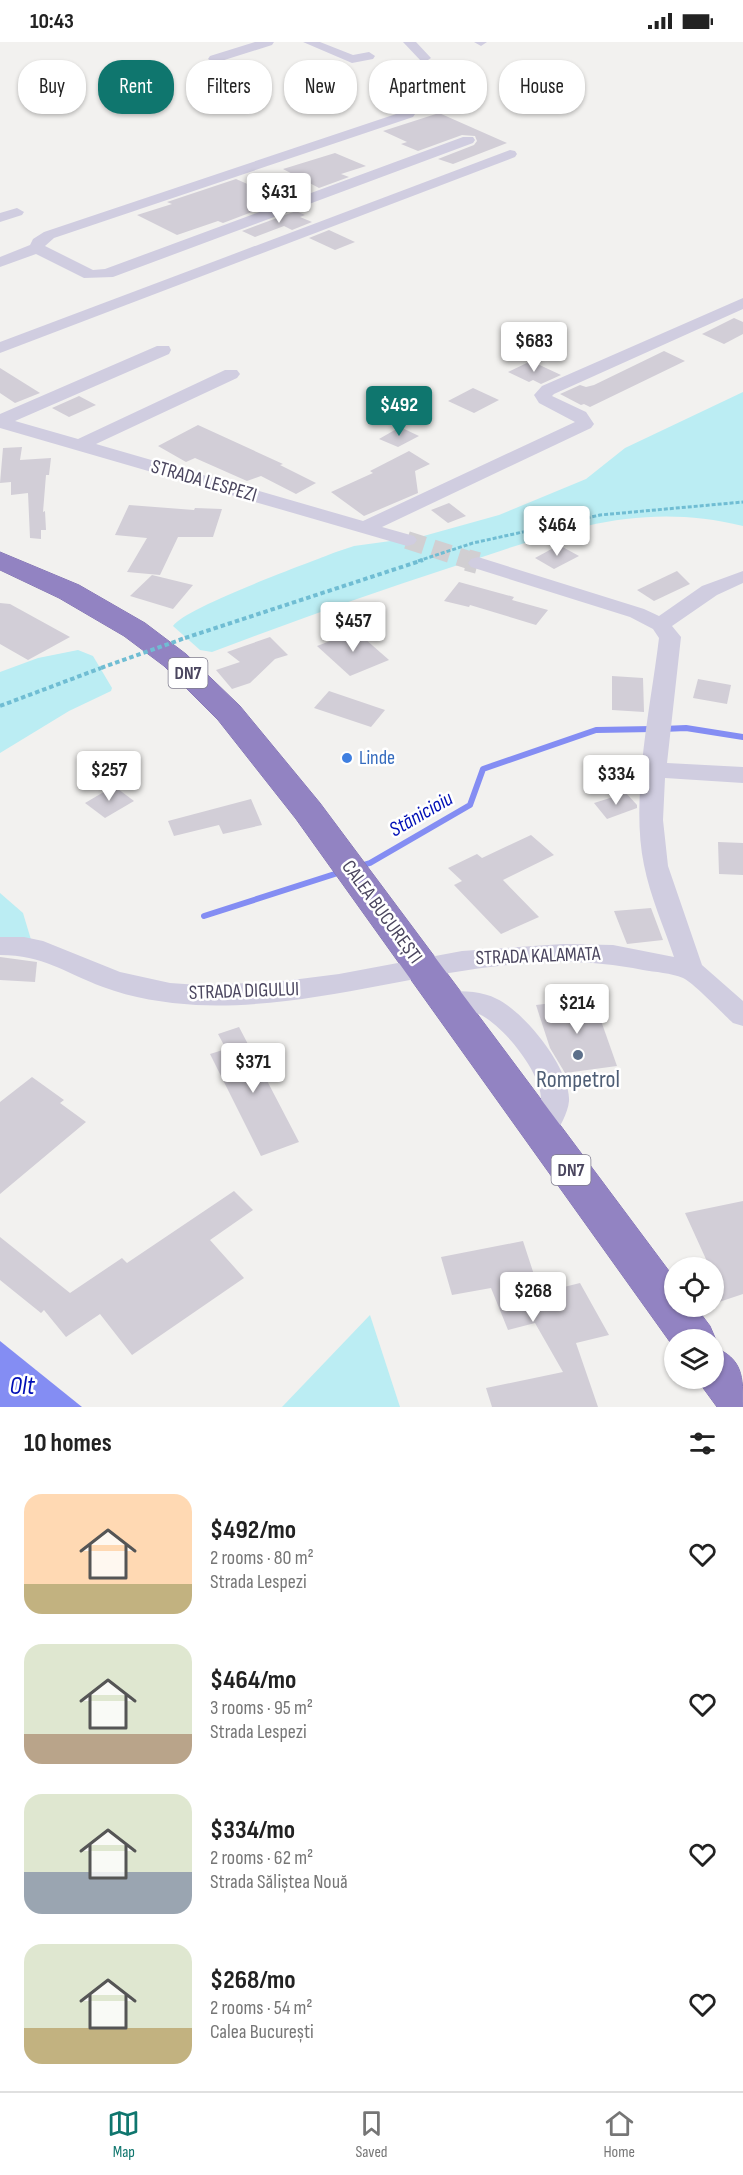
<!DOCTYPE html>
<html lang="en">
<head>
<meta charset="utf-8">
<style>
  :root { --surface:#fff; --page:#f2f2f2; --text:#222; --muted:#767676; --line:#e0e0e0; --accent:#0f766e }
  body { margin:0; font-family:"Sofia Sans Condensed",sans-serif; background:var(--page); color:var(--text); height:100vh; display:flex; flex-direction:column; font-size:22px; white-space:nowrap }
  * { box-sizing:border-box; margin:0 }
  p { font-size:20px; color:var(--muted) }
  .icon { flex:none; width:33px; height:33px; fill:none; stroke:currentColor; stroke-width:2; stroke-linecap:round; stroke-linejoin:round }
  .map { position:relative; height:1365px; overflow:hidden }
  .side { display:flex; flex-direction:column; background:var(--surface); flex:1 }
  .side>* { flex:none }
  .hud { position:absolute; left:18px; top:18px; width:708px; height:54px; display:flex; gap:12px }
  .tools { position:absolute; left:664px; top:1215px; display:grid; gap:12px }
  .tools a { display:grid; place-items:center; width:60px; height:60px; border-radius:50%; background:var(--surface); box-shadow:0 2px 4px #0004; font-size:30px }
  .price { position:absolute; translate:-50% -51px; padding:0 14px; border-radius:6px; background:#fff; color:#222; font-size:20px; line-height:39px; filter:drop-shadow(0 2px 3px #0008) }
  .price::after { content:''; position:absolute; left:50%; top:36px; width:18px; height:14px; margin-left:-9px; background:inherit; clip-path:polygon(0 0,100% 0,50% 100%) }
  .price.selected { background:var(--accent); color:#fff }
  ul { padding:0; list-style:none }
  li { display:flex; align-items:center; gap:18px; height:150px; padding:0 24px }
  li span { display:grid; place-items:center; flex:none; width:168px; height:120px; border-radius:18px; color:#555 }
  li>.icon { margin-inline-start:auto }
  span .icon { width:72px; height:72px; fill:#fffc; stroke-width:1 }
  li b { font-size:26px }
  h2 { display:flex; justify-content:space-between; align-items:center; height:72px; padding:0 24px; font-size:26px }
  .chip { padding:0 21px; border-radius:24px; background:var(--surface); box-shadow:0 2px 4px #0004; font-size:21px; line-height:54px }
  .chip.selected { background:var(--accent); color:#fff }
  .status { display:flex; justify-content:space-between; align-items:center; height:42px; padding:0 30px; background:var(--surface); direction:ltr }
  .status svg { height:16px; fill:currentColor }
  .tab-bar { display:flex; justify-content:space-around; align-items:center; height:84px; border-top:2px solid var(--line); background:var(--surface); font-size:16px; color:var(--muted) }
  .tab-bar a { display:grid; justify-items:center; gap:3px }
  .tab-bar .selected { color:var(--accent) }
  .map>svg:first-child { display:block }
  .green { fill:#bbedf3 }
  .water { fill:#848df3 }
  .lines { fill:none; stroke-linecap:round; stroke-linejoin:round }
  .stream { stroke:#848df3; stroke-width:6 }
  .building { fill:#d2ced7 }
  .minor-tunnel-far1 { stroke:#d1cfd2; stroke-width:18; stroke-dasharray:18 9; stroke-linecap:butt }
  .minor-tunnel { stroke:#d1cfd2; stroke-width:22; stroke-dasharray:22 11; stroke-linecap:butt }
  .highway-casing { stroke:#7e6fae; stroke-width:1 }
  .path-far1 { stroke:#70bdd3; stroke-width:3; stroke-dasharray:4 2; stroke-linecap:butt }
  .path { stroke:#70bdd3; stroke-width:4; stroke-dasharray:4.5 3; stroke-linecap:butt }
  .minor { fill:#d0cde0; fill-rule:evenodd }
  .highway { fill:#9283c2; fill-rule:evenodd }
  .path-bridge { stroke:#70bdd3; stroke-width:4; stroke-dasharray:4.5 3; stroke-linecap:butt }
  .shop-dot { fill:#3f7fe0; stroke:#fff; stroke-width:2 }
  .service-dot { fill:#5c6f8a; stroke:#fff; stroke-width:2 }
  .labels { text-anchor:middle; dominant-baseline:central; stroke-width:5; stroke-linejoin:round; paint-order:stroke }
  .shield { fill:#fff; stroke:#817e8f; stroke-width:1.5 }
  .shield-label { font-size:18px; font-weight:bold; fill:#4b465f }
  .street-label { font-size:20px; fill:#4b465f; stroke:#fff }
  .shop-label { font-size:20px; fill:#366cbe; stroke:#fff; text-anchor:start }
  .water-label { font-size:21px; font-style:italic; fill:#010fb6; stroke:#fff }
  .near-service-label { font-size:24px; fill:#4e5e75; stroke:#fff }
  .near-water-label { font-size:26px; font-style:italic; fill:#010fb6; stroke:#fff }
</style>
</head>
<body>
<div class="status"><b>10:43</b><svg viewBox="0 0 49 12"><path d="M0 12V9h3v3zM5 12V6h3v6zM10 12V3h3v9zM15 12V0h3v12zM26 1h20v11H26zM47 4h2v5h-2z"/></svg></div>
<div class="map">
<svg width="743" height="1365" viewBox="0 0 743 1365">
  <rect width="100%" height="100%" fill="#f2f1ef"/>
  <g class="green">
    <path d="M743 350V484C635 457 553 492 452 525 371 551 292 580 212 610L200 608 173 584C184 566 308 521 336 510L354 504 420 495 499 473 586 437 625 406Z"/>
    <polygon points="78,608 93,614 112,646 111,649 69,669 0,711 0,630 38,616"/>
    <polygon points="0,851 23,871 35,911 0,910"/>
    <polygon points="370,1273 400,1365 282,1365"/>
  </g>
  <polygon class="water" points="0,1299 82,1365 0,1365"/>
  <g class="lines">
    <g class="stream">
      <polyline points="663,687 686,686 743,695"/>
      <polyline points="360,824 370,821 470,763 483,727 596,688 653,687"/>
      <polyline points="204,874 341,830"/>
    </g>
  </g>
  <g class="building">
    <polygon points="439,71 507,101 453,122 438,117 474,103 477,99 475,94 462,93 418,109 401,102 407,100 383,89"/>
    <polygon points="335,111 366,124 341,132 349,135 319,146 283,127"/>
    <polygon points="236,137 284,158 223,181 218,179 177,193 137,173 172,162 167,160"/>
    <polygon points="296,169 305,173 300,175 312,180 292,188 284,184 255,195 242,189"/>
    <polygon points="329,188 355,200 335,208 309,196"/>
    <polygon points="734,276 743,280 743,292 724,302 702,292"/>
    <polygon points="664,309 685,319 590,365 584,362 581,363 560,352 580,343 586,345 594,343"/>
    <polygon points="531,319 561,333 541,342 533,338 529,340 508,330"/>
    <polygon points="0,326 40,351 15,361 0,351"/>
    <polygon points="473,346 499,358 474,371 448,359"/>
    <polygon points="79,354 96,363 69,375 52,366"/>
    <polygon points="198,383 283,422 280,423 316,441 296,452 261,434 247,439 195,416 186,420 158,404"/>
    <polygon points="400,385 419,394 398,405 379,397"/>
    <polygon points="22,405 20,418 51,416 49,433 46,433 43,470 45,469 46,488 41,488 41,497 30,496 28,451 11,453 11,440 0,441 3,406"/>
    <polygon points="409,409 430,422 415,429 418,451 364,474 331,450 373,431 370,429"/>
    <polygon points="449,461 466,474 448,481 431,468"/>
    <polygon points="129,463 194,468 195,466 222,467 213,495 178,495 160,533 127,530 147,496 115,493"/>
    <polygon points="559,503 579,514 554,527 535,516"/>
    <polygon points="677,529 690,542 654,559 637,548"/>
    <polygon points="152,533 193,543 173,567 130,554"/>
    <polygon points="459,540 514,555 512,558 548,568 536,583 470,563 469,565 444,559"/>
    <polygon points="0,561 10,562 70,595 28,618 0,602"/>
    <polygon points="356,589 389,618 350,634 317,604"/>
    <polygon points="270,595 288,613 275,617 250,641 232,647 216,628 240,620 227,610"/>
    <polygon points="612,634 643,636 644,670 612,668"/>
    <polygon points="698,637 731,643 727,662 693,656"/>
    <polygon points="329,649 385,668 371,685 314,666"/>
    <polygon points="114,744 134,759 105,776 85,761"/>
    <polygon points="626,751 637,763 637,766 607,777 594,761"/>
    <polygon points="251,757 262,783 223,792 219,783 174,794 168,779"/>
    <polygon points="531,793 554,813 503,838 539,875 501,892 454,843 462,839 448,826 477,812 482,816"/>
    <polygon points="718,800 743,801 743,833 719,832"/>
    <polygon points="651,866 663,898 627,902 614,869"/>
    <polygon points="0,915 37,920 35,940 0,938"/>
    <polygon points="593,956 617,1024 565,1031 550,1006 536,963"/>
    <polygon points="239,985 299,1100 261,1114 210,1012 226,1007 218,992"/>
    <polygon points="32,1035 64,1058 60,1061 86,1080 0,1152 0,1060"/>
    <polygon points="234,1149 253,1168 210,1198 244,1236 132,1313 100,1272 66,1295 44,1268 41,1271 0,1238 0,1195 70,1251 122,1216 127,1221"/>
    <polygon points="743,1159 743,1252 719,1260 714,1253 714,1226 710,1226 685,1171"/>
    <polygon points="523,1199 540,1251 580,1241 609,1293 576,1301 598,1365 492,1365 486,1346 563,1330 535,1281 508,1288 491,1246 452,1253 441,1215"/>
  </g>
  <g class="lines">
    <polyline class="minor-tunnel-far1" points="407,498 472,519"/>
    <polyline class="minor-tunnel" points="467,518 478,521"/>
    <g class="highway-casing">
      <g id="highway">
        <polygon points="0,510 79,543 145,581 186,612 240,664 320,761 675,1237 675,1264 695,1264 710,1284 716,1298 714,1303 714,1298 675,1298 675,1307 296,777 218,678 164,624 124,594 59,556 0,528"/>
        <path d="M714 1305C743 1317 743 1334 743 1365H717L698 1339 697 1336H714Z"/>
      </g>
    </g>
    <polyline class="path-far1" points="418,519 473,501 600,473 743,460"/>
    <g class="path">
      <polyline points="185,596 423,518"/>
      <polyline points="0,664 101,626"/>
    </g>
    <g class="minor">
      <polygon points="255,0 274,0 272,3 218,20 214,21 208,17 210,14"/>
      <polygon points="303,0 320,0 353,13 369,10 375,14 373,17 352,21"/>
      <polygon points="403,0 416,0 431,16 425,20 421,19"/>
      <polygon points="474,0 487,0 481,4"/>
      <polygon points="408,68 413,69 415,72 413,75 54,196 45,204 93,228 105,227 463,95 473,95 475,98 473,101 113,235 84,236 36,212 0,225 0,215 30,203 33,197 44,190"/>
      <polygon points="510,108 515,109 517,112 515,115 0,311 0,300"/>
      <polygon points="17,166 24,170 22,173 0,180 0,171"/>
      <polygon points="743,256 743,267 554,352 552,354 586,370 594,382 591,386 382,485 414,494 417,498 414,502 407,504 0,386 0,372 157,304 169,304 171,308 169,312 15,379 78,397 225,328 237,328 240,332 237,336 96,402 363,479 575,380 539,361 534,353 542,344"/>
      <path d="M478 515 644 567 659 574 702 544 743 529V541L717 553 672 584 681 595 667 721 743 725V741L665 736 663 778 668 824 702 923 743 959V984L733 981C722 971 694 941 683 936 671 931 655 930 643 928 493 896 346 970 196 963 165 961 132 956 103 945 63 930 44 913 0 913V895H24L43 899 120 930 170 941 199 943 276 940 339 932 462 909 563 902 613 903 674 915C664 885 650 854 644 823 630 756 651 664 659 596L653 587 630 575 471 525 468 521 471 517Z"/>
      <path d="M448 949C465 949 482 949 497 957 525 970 571 1028 569 1059 568 1071 559 1086 553 1097L543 1100 533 1097 529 1089C532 1080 540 1069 541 1059 543 1032 503 983 479 972 467 966 452 970 439 966L435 959 439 952Z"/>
    </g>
    <use href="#highway" class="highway"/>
    <polyline class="path-bridge" points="101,626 185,596"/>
  </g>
  <circle class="shop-dot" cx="347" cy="716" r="6"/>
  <circle class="service-dot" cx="578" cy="1013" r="6"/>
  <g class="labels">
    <g class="shield">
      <rect x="168.5" y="616" width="39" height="30" rx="4.5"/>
      <rect x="551.5" y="1113" width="39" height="30" rx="4.5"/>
    </g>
    <g class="shield-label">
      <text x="188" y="631">DN7</text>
      <text x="571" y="1128">DN7</text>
    </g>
    <g class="street-label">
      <text transform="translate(204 439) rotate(16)">STRADA LESPEZI</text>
      <text transform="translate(382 870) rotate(54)">CALEA BUCUREȘTI</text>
      <text transform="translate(538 914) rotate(-2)">STRADA KALAMATA</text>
      <text transform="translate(244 949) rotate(-2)">STRADA DIGULUI</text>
    </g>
    <g class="shop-label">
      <text x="359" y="716">Linde</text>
    </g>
    <g class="water-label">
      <text transform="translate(421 772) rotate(-30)">Stănicioiu</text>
    </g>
    <g class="near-service-label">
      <text x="578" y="1037">Rompetrol</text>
    </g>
    <g class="near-water-label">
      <text x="22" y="1344">Olt</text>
    </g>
  </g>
</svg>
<div class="tools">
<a><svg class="icon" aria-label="locate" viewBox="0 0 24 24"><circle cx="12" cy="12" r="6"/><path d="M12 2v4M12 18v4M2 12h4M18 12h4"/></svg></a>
<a><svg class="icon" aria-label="layers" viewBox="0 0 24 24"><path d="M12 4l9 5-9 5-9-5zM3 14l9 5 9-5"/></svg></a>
</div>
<b class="price" style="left:279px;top:182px">$431</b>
<b class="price" style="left:534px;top:331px">$683</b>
<b class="price selected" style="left:399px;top:395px">$492</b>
<b class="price" style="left:557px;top:515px">$464</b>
<b class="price" style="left:353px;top:611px">$457</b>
<b class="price" style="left:109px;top:760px">$257</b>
<b class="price" style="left:616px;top:764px">$334</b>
<b class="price" style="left:577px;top:993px">$214</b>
<b class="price" style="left:253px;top:1052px">$371</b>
<b class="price" style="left:533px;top:1281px">$268</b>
<div class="hud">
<a class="chip">Buy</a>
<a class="chip selected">Rent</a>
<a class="chip">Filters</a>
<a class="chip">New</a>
<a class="chip">Apartment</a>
<a class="chip">House</a>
</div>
</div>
<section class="side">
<h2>10 homes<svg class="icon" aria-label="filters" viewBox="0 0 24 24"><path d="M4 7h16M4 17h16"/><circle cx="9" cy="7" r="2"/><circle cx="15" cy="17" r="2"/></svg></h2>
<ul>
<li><span style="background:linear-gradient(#ffd9b3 75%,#c2b280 0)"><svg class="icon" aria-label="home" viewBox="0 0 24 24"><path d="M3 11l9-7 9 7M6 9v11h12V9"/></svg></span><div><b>$492/mo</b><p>2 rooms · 80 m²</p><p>Strada Lespezi</p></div><svg class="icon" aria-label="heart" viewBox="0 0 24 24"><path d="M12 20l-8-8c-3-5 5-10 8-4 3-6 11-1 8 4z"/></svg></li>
<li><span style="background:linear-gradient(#dfe7d0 75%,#b9a48a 0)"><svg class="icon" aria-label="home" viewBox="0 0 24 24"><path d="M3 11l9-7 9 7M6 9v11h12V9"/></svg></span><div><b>$464/mo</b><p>3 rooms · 95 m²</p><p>Strada Lespezi</p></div><svg class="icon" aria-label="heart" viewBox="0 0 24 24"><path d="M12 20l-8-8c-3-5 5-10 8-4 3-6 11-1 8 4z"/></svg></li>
<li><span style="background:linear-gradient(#dfe7d0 65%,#9aa5b1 0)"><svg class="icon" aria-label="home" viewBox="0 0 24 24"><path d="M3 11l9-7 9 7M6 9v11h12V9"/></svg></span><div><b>$334/mo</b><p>2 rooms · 62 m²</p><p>Strada Săliștea Nouă</p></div><svg class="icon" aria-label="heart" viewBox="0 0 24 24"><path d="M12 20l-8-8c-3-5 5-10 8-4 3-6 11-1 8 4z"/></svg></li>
<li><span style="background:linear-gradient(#dfe7d0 70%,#c2b280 0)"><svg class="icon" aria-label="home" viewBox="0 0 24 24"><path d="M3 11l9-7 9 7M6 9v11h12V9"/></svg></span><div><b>$268/mo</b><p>2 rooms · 54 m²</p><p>Calea București</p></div><svg class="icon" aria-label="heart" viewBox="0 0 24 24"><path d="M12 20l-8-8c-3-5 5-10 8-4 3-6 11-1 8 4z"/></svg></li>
</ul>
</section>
<nav class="tab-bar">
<a class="selected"><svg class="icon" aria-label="map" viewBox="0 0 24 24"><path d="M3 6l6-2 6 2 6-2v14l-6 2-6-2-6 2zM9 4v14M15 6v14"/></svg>Map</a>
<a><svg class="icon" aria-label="saved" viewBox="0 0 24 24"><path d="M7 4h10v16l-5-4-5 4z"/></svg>Saved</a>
<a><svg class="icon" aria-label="home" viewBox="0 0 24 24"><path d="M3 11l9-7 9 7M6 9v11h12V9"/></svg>Home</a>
</nav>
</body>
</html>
